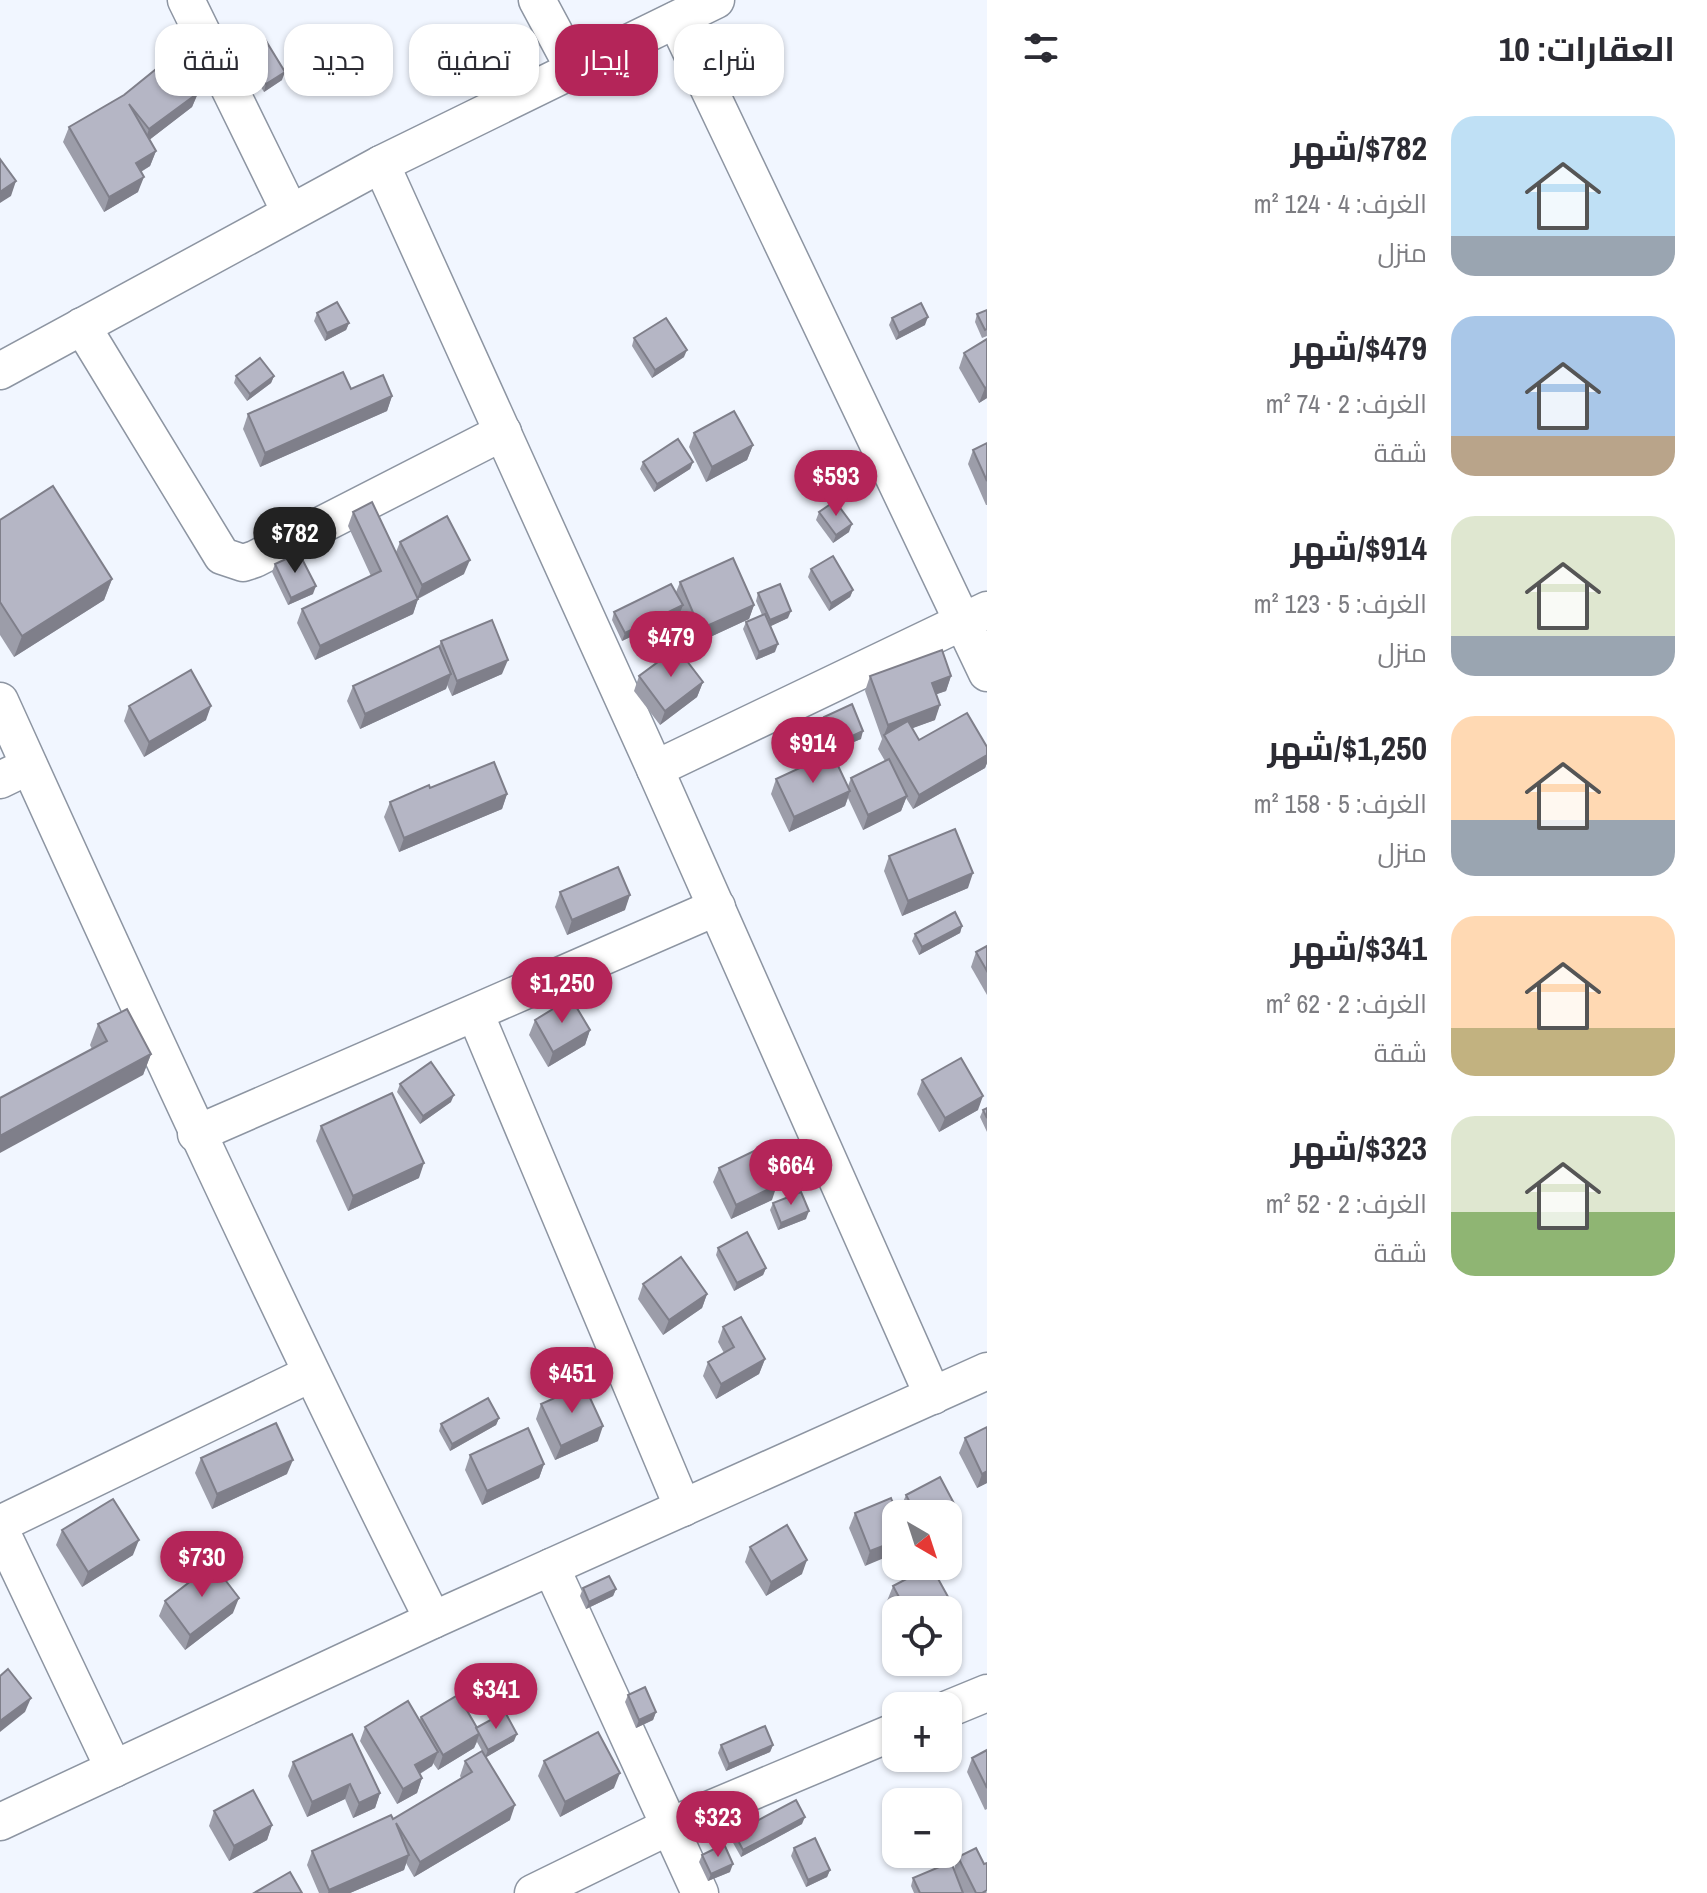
<!DOCTYPE html>
<html lang="ar">
<head>
<meta charset="utf-8">
<style>
  :root { --surface:#fff; --page:#f2f2f3; --text:#2b2b33; --muted:#7c7c81; --accent:#b42559 }
  body { margin:0; font-family:"Archivo Narrow",Cairo,sans-serif; background:var(--page); color:var(--text); direction:rtl; height:100vh; display:flex; flex-direction:column; font-size:30px; white-space:nowrap }
  * { box-sizing:border-box; margin:0 }
  p { font-size:26px; color:var(--muted) }
  .icon { flex:none; width:44px; height:44px; fill:none; stroke:currentColor; stroke-width:2; stroke-linecap:round; stroke-linejoin:round }
  .map { position:relative; flex:1; overflow:hidden; direction:ltr }
  .drawer { display:flex; flex-direction:column; background:var(--surface); width:720px }
  .drawer>* { flex:none }
  .banner { position:absolute; left:24px; top:24px; width:760px; height:72px; direction:rtl; display:flex; gap:16px }
  .needle { width:52px; rotate:141deg }
  .tools { position:absolute; left:882px; top:1500px; display:grid; gap:16px }
  .tools a { display:grid; place-items:center; width:80px; height:80px; border-radius:16px; background:var(--surface); box-shadow:0 2px 6px #0004; font-size:40px }
  .price { position:absolute; translate:-50% -68px; padding:0 18px; border-radius:28px; background:var(--accent); color:#fff; font-size:26px; line-height:52px; filter:drop-shadow(0 2px 4px #0008) }
  .price::after { content:''; position:absolute; left:50%; top:48px; width:24px; height:18px; margin-left:-12px; background:inherit; clip-path:polygon(0 0,100% 0,50% 100%) }
  .price.current { background:#222; color:#fff }
  ul { padding:0; list-style:none }
  li { display:flex; align-items:center; gap:24px; height:200px; padding:0 32px }
  li span { display:grid; place-items:center; flex:none; width:224px; height:160px; border-radius:24px; color:#555 }
  li>.icon { margin-inline-start:auto }
  span .icon { width:96px; height:96px; fill:#fffc; stroke-width:1 }
  li b { font-size:34px }
  h2 { display:flex; justify-content:space-between; align-items:center; height:96px; padding:0 32px; font-size:34px }
  .pill { padding:0 28px; border-radius:24px; background:var(--surface); box-shadow:0 2px 6px #0004; font-size:28px; line-height:72px }
  .pill.current { background:var(--accent); color:#fff }
  main { display:flex; flex:1; min-height:0 }
  .map>svg:first-child { display:block }
  .lines { fill:none; stroke-linecap:round; stroke-linejoin:round }
  .street-casing { stroke:#8d95a2; stroke-width:39 }
  .street { stroke:#fff; stroke-width:36 }
  .wall { fill:#9c9da9 }
  .shaded-wall { fill:#7f7f8a }
  .building { fill:#b5b6c5; stroke:#7f7f8a; stroke-width:2 }
</style>
</head>
<body>
<main>
<section class="drawer">
<h2>العقارات: 10<svg class="icon" aria-label="filters" viewBox="0 0 24 24"><path d="M4 7h16M4 17h16"/><circle cx="9" cy="7" r="2"/><circle cx="15" cy="17" r="2"/></svg></h2>
<ul>
<li><span style="background:linear-gradient(#bfe0f5 75%,#9aa5b1 0)"><svg class="icon" aria-label="home" viewBox="0 0 24 24"><path d="M3 11l9-7 9 7M6 9v11h12V9"/></svg></span><div><b>$782/شهر</b><p>الغرف: 4 · 124 m²</p><p>منزل</p></div></li>
<li><span style="background:linear-gradient(#a9c7e8 75%,#b9a48a 0)"><svg class="icon" aria-label="home" viewBox="0 0 24 24"><path d="M3 11l9-7 9 7M6 9v11h12V9"/></svg></span><div><b>$479/شهر</b><p>الغرف: 2 · 74 m²</p><p>شقة</p></div></li>
<li><span style="background:linear-gradient(#dfe7d0 75%,#9aa5b1 0)"><svg class="icon" aria-label="home" viewBox="0 0 24 24"><path d="M3 11l9-7 9 7M6 9v11h12V9"/></svg></span><div><b>$914/شهر</b><p>الغرف: 5 · 123 m²</p><p>منزل</p></div></li>
<li><span style="background:linear-gradient(#ffd9b3 65%,#9aa5b1 0)"><svg class="icon" aria-label="home" viewBox="0 0 24 24"><path d="M3 11l9-7 9 7M6 9v11h12V9"/></svg></span><div><b>$1,250/شهر</b><p>الغرف: 5 · 158 m²</p><p>منزل</p></div></li>
<li><span style="background:linear-gradient(#ffd9b3 70%,#c2b280 0)"><svg class="icon" aria-label="home" viewBox="0 0 24 24"><path d="M3 11l9-7 9 7M6 9v11h12V9"/></svg></span><div><b>$341/شهر</b><p>الغرف: 2 · 62 m²</p><p>شقة</p></div></li>
<li><span style="background:linear-gradient(#dfe7d0 60%,#8fb573 0)"><svg class="icon" aria-label="home" viewBox="0 0 24 24"><path d="M3 11l9-7 9 7M6 9v11h12V9"/></svg></span><div><b>$323/شهر</b><p>الغرف: 2 · 52 m²</p><p>شقة</p></div></li>
</ul>
</section>
<div class="map">
<svg width="987" height="1893" viewBox="0 0 987 1893">
  <rect width="100%" height="100%" fill="#f1f6ff"/>
  <g class="lines">
    <g class="street-casing">
      <g id="street">
        <polyline points="186,0 290,212"/>
        <polyline points="537,0 574,69"/>
        <polyline points="676,20 987,673"/>
        <polyline points="381,164 655,769 933,1396"/>
        <polyline points="82,326 222,556 243,563 255,559 503,432"/>
        <polyline points="0,371 381,164 716,0"/>
        <path d="M0 701C140 1010 281 1317 433 1620"/>
        <polyline points="655,769 987,610"/>
        <polyline points="0,780 29,766"/>
        <polyline points="475,1013 683,1508"/>
        <polyline points="196,1134 717,907"/>
        <polyline points="0,1524 310,1374"/>
        <polyline points="0,1529 114,1769"/>
        <polyline points="551,1567 700,1893"/>
        <polyline points="948,1709 987,1693"/>
        <polyline points="0,1822 433,1620 987,1371"/>
        <polyline points="533,1893 670,1826 896,1731"/>
      </g>
    </g>
    <use href="#street" class="street"/>
  </g>
  <g class="wall">
    <polygon points="244,47 282,80 264,92 241,55"/>
    <polygon points="198,93 192,107 149,140 156,151 150,166 141,172 138,192 104,212 63,142 69,127"/>
    <polygon points="987,310 987,336 982,338 975,322 977,314"/>
    <polygon points="317,313 349,323 346,330 325,341 314,321"/>
    <polygon points="892,318 925,325 896,340 889,325"/>
    <polygon points="634,338 684,357 652,378 632,346"/>
    <polygon points="987,339 987,398 979,403 959,368 964,353"/>
    <polygon points="236,376 274,376 271,383 247,401 234,383"/>
    <polygon points="351,389 392,396 387,411 260,467 243,429 248,414"/>
    <polygon points="694,433 753,445 747,460 706,482 689,447"/>
    <polygon points="987,443 987,505 986,505 968,464 973,450"/>
    <polygon points="643,462 693,462 690,469 654,492 640,469"/>
    <polygon points="353,512 396,552 400,542 464,574 418,599 413,614 315,660 297,623 302,609 371,576 348,526"/>
    <polygon points="819,512 849,532 833,543 816,520"/>
    <polygon points="0,520 112,579 104,600 14,657 0,635"/>
    <polygon points="275,564 313,594 288,605 272,572"/>
    <polygon points="811,569 853,590 850,597 829,611 808,577"/>
    <polygon points="680,582 754,605 749,619 695,644 680,611 680,613 622,641 612,620 614,612 676,592"/>
    <polygon points="758,593 788,618 770,626 775,652 756,660 743,629 746,622 762,615 756,601"/>
    <polygon points="441,641 502,674 452,696 447,685 446,689 360,729 347,701 353,686 439,646"/>
    <polygon points="639,676 703,682 697,697 660,725 634,691"/>
    <polygon points="870,676 951,676 946,691 936,694 935,720 912,728 919,740 987,747 987,763 985,768 913,809 906,798 901,811 863,830 848,798 845,806 789,832 771,794 776,779 848,786 851,778 885,761 878,749 882,739 865,691"/>
    <polygon points="129,706 206,720 144,757 124,721"/>
    <polygon points="824,717 861,739 832,751 821,724"/>
    <polygon points="430,788 507,794 502,809 399,852 384,817 390,802"/>
    <polygon points="889,856 968,888 902,916 884,871"/>
    <polygon points="560,892 625,910 567,935 555,907"/>
    <polygon points="962,926 960,933 919,955 912,941 915,934"/>
    <polygon points="987,946 987,995 971,967 976,952"/>
    <polygon points="535,1020 590,1030 585,1045 548,1067 529,1035"/>
    <polygon points="98,1024 151,1054 143,1075 92,1049 90,1045"/>
    <polygon points="922,1080 978,1110 939,1132 917,1094"/>
    <polygon points="400,1084 451,1102 420,1124 397,1092"/>
    <polygon points="987,1108 987,1132 980,1117 983,1110"/>
    <polygon points="321,1126 419,1178 348,1211 316,1141"/>
    <polygon points="719,1168 772,1200 731,1219 713,1182"/>
    <polygon points="773,1203 806,1219 778,1230 770,1210"/>
    <polygon points="718,1248 766,1268 763,1275 734,1291 716,1255"/>
    <polygon points="643,1284 707,1294 702,1308 663,1335 638,1299"/>
    <polygon points="723,1327 765,1359 759,1374 716,1399 703,1376 708,1362 724,1353 718,1342"/>
    <polygon points="541,1404 598,1441 555,1460 536,1419"/>
    <polygon points="499,1418 496,1425 450,1451 439,1431 441,1424"/>
    <polygon points="987,1427 987,1483 977,1488 959,1453 965,1438"/>
    <polygon points="470,1455 544,1464 539,1478 482,1505 465,1470"/>
    <polygon points="201,1458 287,1474 212,1509 195,1473"/>
    <polygon points="906,1495 954,1517 948,1514 909,1514 903,1502"/>
    <polygon points="891,1498 865,1566 849,1528 855,1513"/>
    <polygon points="62,1530 133,1555 82,1587 56,1545"/>
    <polygon points="750,1547 802,1574 766,1596 745,1562"/>
    <polygon points="893,1586 948,1610 896,1610 896,1617 887,1601"/>
    <polygon points="583,1588 616,1589 613,1596 586,1609 580,1596"/>
    <polygon points="165,1601 233,1613 185,1650 159,1616"/>
    <polygon points="628,1695 656,1712 653,1720 636,1728 625,1702"/>
    <polygon points="421,1717 476,1728 514,1741 486,1757 510,1820 414,1877 406,1863 404,1870 350,1893 319,1893 307,1865 312,1851 393,1819 461,1778 460,1776 465,1761 482,1751 477,1742 474,1748 438,1770 433,1763 432,1766 420,1774 422,1778 417,1793 397,1804 360,1741 365,1727 419,1721"/>
    <polygon points="721,1745 773,1745 770,1752 726,1771 718,1753"/>
    <polygon points="987,1750 987,1809 985,1810 967,1772 972,1758"/>
    <polygon points="544,1761 614,1788 560,1817 538,1776"/>
    <polygon points="293,1762 380,1793 375,1808 353,1818 345,1799 307,1817 288,1776"/>
    <polygon points="214,1811 272,1825 267,1840 229,1861 209,1826"/>
    <polygon points="802,1824 741,1857 732,1841 734,1833"/>
    <polygon points="794,1848 830,1870 827,1877 806,1887 791,1856"/>
    <polygon points="702,1855 730,1872 708,1881 699,1862"/>
    <polygon points="958,1857 987,1893 914,1893 911,1886 913,1878 954,1869"/>
  </g>
  <g class="shaded-wall">
    <polygon points="285,72 282,80 264,92 266,84"/>
    <polygon points="198,93 192,107 144,144 149,129"/>
    <polygon points="156,151 150,166 130,178 136,163"/>
    <polygon points="144,177 138,192 104,212 109,197"/>
    <polygon points="16,181 11,196 0,203 0,192"/>
    <polygon points="928,317 925,325 896,340 899,333"/>
    <polygon points="349,323 346,330 325,341 327,333"/>
    <polygon points="687,350 684,357 652,378 655,370"/>
    <polygon points="274,376 271,383 247,401 250,394"/>
    <polygon points="987,387 987,398 979,403 985,388"/>
    <polygon points="392,396 387,411 260,467 265,453"/>
    <polygon points="753,445 747,460 706,482 712,467"/>
    <polygon points="693,462 690,469 654,492 657,484"/>
    <polygon points="852,524 849,532 833,543 836,535"/>
    <polygon points="470,560 464,574 417,599 422,585"/>
    <polygon points="112,579 104,600 14,657 22,636"/>
    <polygon points="316,586 313,594 288,605 291,598"/>
    <polygon points="853,590 850,597 829,611 831,603"/>
    <polygon points="418,599 413,614 315,660 320,646"/>
    <polygon points="683,605 680,613 622,641 625,633"/>
    <polygon points="754,605 749,619 695,644 700,629"/>
    <polygon points="791,611 788,618 767,628 770,620"/>
    <polygon points="778,644 775,652 756,660 759,652"/>
    <polygon points="508,660 502,674 452,696 457,681"/>
    <polygon points="451,674 446,689 360,729 365,714"/>
    <polygon points="951,676 946,691 926,698 932,683"/>
    <polygon points="703,682 697,697 660,725 665,711"/>
    <polygon points="940,705 935,720 886,738 884,735 888,725"/>
    <polygon points="211,706 206,720 144,757 149,742"/>
    <polygon points="863,731 861,739 832,751 835,744"/>
    <polygon points="987,755 987,763 985,768 913,809 919,795"/>
    <polygon points="850,791 845,806 789,832 794,817"/>
    <polygon points="507,794 502,809 399,852 404,838"/>
    <polygon points="907,796 901,811 863,830 868,815"/>
    <polygon points="973,873 968,888 902,916 908,901"/>
    <polygon points="630,895 625,910 567,935 572,920"/>
    <polygon points="962,926 960,933 919,955 922,947"/>
    <polygon points="590,1030 585,1045 548,1067 553,1052"/>
    <polygon points="151,1054 143,1075 0,1153 0,1136"/>
    <polygon points="454,1095 451,1102 420,1124 423,1116"/>
    <polygon points="983,1096 978,1110 939,1132 945,1118"/>
    <polygon points="424,1163 419,1178 348,1211 353,1196"/>
    <polygon points="777,1185 772,1200 731,1219 736,1205"/>
    <polygon points="809,1211 806,1219 778,1230 781,1223"/>
    <polygon points="766,1268 763,1275 734,1291 737,1283"/>
    <polygon points="707,1294 702,1308 663,1335 669,1320"/>
    <polygon points="765,1359 759,1374 716,1399 721,1384"/>
    <polygon points="499,1418 496,1425 450,1451 452,1444"/>
    <polygon points="603,1426 598,1441 555,1460 561,1446"/>
    <polygon points="293,1460 287,1474 212,1509 217,1494"/>
    <polygon points="544,1464 539,1478 482,1505 487,1491"/>
    <polygon points="987,1471 987,1483 977,1488 982,1474"/>
    <polygon points="957,1509 954,1517 948,1520 948,1514"/>
    <polygon points="139,1540 133,1555 82,1587 88,1572"/>
    <polygon points="896,1541 896,1553 865,1566 870,1551"/>
    <polygon points="807,1560 802,1574 766,1596 771,1582"/>
    <polygon points="616,1589 613,1596 586,1609 589,1602"/>
    <polygon points="239,1598 233,1613 185,1650 190,1635"/>
    <polygon points="952,1604 948,1616 948,1610 941,1610"/>
    <polygon points="31,1698 25,1712 0,1732 0,1721"/>
    <polygon points="656,1712 653,1720 636,1728 639,1720"/>
    <polygon points="480,1733 474,1748 438,1770 443,1755"/>
    <polygon points="517,1734 514,1741 485,1758 488,1750"/>
    <polygon points="773,1745 770,1752 726,1771 729,1764"/>
    <polygon points="438,1752 432,1766 409,1780 415,1765"/>
    <polygon points="620,1773 614,1788 560,1817 565,1802"/>
    <polygon points="422,1778 417,1793 397,1804 403,1789"/>
    <polygon points="350,1784 345,1799 307,1817 312,1802"/>
    <polygon points="380,1793 375,1808 353,1818 359,1803"/>
    <polygon points="515,1805 510,1820 414,1877 420,1862"/>
    <polygon points="805,1817 802,1824 741,1857 743,1850"/>
    <polygon points="272,1825 267,1840 229,1861 234,1846"/>
    <polygon points="409,1855 404,1870 350,1893 328,1893 329,1890"/>
    <polygon points="733,1864 730,1872 708,1881 711,1874"/>
    <polygon points="830,1870 827,1877 806,1887 808,1880"/>
  </g>
  <g class="building">
    <polygon points="263,36 285,72 266,84 244,47"/>
    <polygon points="171,57 198,93 149,129 129,104 156,151 136,163 144,177 109,197 69,127 124,95"/>
    <polygon points="0,159 16,181 0,192"/>
    <polygon points="337,302 349,323 327,333 317,313"/>
    <polygon points="921,303 928,317 899,333 892,318"/>
    <polygon points="987,310 987,329 985,330 977,314"/>
    <polygon points="666,318 687,350 655,370 634,338"/>
    <polygon points="987,339 987,387 985,388 964,353"/>
    <polygon points="260,358 274,376 250,394 236,376"/>
    <polygon points="343,372 351,389 383,375 392,396 265,453 248,414"/>
    <polygon points="734,411 753,445 712,467 694,433"/>
    <polygon points="678,439 693,462 657,484 643,462"/>
    <polygon points="987,443 987,481 973,450"/>
    <polygon points="53,486 112,579 22,636 0,602 0,520"/>
    <polygon points="835,501 852,524 836,535 819,512"/>
    <polygon points="372,502 418,599 320,646 302,609 381,571 353,512"/>
    <polygon points="447,516 470,560 422,585 400,542"/>
    <polygon points="299,553 316,586 291,598 275,564"/>
    <polygon points="833,556 853,590 831,603 811,569"/>
    <polygon points="733,558 754,605 700,629 680,582"/>
    <polygon points="671,584 683,605 625,633 614,612"/>
    <polygon points="780,584 791,611 770,620 758,593"/>
    <polygon points="765,614 778,644 759,652 746,622"/>
    <polygon points="492,620 508,660 457,681 441,641"/>
    <polygon points="439,646 451,674 365,714 353,686"/>
    <polygon points="677,648 703,682 665,711 639,676"/>
    <polygon points="942,650 951,676 932,683 940,705 888,725 870,676"/>
    <polygon points="191,670 211,706 149,742 129,706"/>
    <polygon points="852,704 863,731 835,744 824,717"/>
    <polygon points="967,713 987,747 987,755 919,795 884,735 908,721 919,740"/>
    <polygon points="832,753 850,791 794,817 776,779"/>
    <polygon points="889,759 907,796 868,815 851,778"/>
    <polygon points="494,762 507,794 404,838 390,802 429,785 430,788"/>
    <polygon points="955,829 973,873 908,901 889,856"/>
    <polygon points="618,867 630,895 572,920 560,892"/>
    <polygon points="955,912 962,926 922,947 915,934"/>
    <polygon points="987,946 987,971 976,952"/>
    <polygon points="571,998 590,1030 553,1052 535,1020"/>
    <polygon points="127,1009 151,1054 0,1136 0,1098 107,1041 98,1024"/>
    <polygon points="961,1058 983,1096 945,1118 922,1080"/>
    <polygon points="431,1062 454,1095 423,1116 400,1084"/>
    <polygon points="392,1093 424,1163 353,1196 321,1126"/>
    <polygon points="987,1108 987,1118 983,1110"/>
    <polygon points="760,1148 777,1185 736,1205 719,1168"/>
    <polygon points="801,1192 809,1211 781,1223 773,1203"/>
    <polygon points="747,1232 766,1268 737,1283 718,1248"/>
    <polygon points="681,1257 707,1294 669,1320 643,1284"/>
    <polygon points="741,1317 765,1359 721,1384 708,1362 734,1347 723,1327"/>
    <polygon points="584,1385 603,1426 561,1446 541,1404"/>
    <polygon points="488,1398 499,1418 452,1444 441,1424"/>
    <polygon points="276,1423 293,1460 217,1494 201,1458"/>
    <polygon points="987,1427 987,1471 982,1474 965,1438"/>
    <polygon points="528,1428 544,1464 487,1491 470,1455"/>
    <polygon points="940,1477 957,1509 947,1514 916,1514 906,1495"/>
    <polygon points="891,1498 897,1514 896,1514 896,1541 870,1551 855,1513"/>
    <polygon points="113,1499 139,1540 88,1572 62,1530"/>
    <polygon points="787,1525 807,1560 771,1582 750,1547"/>
    <polygon points="213,1564 239,1598 190,1635 165,1601"/>
    <polygon points="931,1566 952,1604 941,1610 906,1610 893,1586"/>
    <polygon points="609,1576 616,1589 589,1602 583,1588"/>
    <polygon points="8,1669 31,1698 0,1721 0,1676"/>
    <polygon points="645,1687 656,1712 639,1720 628,1695"/>
    <polygon points="458,1695 480,1733 443,1755 421,1717"/>
    <polygon points="408,1701 438,1752 415,1765 422,1778 403,1789 365,1727"/>
    <polygon points="505,1712 517,1734 488,1750 476,1728"/>
    <polygon points="765,1726 773,1745 729,1764 721,1745"/>
    <polygon points="598,1732 620,1773 565,1802 544,1761"/>
    <polygon points="352,1734 380,1793 359,1803 350,1784 312,1802 293,1762"/>
    <polygon points="987,1750 987,1788 972,1758"/>
    <polygon points="482,1751 515,1805 420,1862 396,1823 409,1855 329,1890 312,1851 391,1815 393,1819 472,1772 465,1761"/>
    <polygon points="253,1790 272,1825 234,1846 214,1811"/>
    <polygon points="796,1800 805,1817 743,1850 734,1833"/>
    <polygon points="815,1838 830,1870 808,1880 794,1848"/>
    <polygon points="724,1844 733,1864 711,1874 702,1855"/>
    <polygon points="976,1848 984,1864 987,1863 987,1890 982,1893 976,1893 958,1857"/>
    <polygon points="951,1862 963,1893 920,1893 913,1878"/>
    <polygon points="290,1872 302,1893 254,1893"/>
  </g>
</svg>
<div class="tools">
<a><svg class="needle" viewBox="-14 -14 28 28"><path d="M0-13l5 13h-10z" fill="#e53935"/><path d="M0 13l5-13h-10z" fill="#7c7c81"/></svg></a>
<a><svg class="icon" aria-label="locate" viewBox="0 0 24 24"><circle cx="12" cy="12" r="6"/><path d="M12 2v4M12 18v4M2 12h4M18 12h4"/></svg></a>
<a>+</a>
<a>−</a>
</div>
<b class="price" style="left:836px;top:518px">$593</b>
<b class="price current" style="left:295px;top:575px">$782</b>
<b class="price" style="left:671px;top:679px">$479</b>
<b class="price" style="left:813px;top:785px">$914</b>
<b class="price" style="left:562px;top:1025px">$1,250</b>
<b class="price" style="left:791px;top:1207px">$664</b>
<b class="price" style="left:572px;top:1415px">$451</b>
<b class="price" style="left:202px;top:1599px">$730</b>
<b class="price" style="left:496px;top:1731px">$341</b>
<b class="price" style="left:718px;top:1859px">$323</b>
<div class="banner">
<a class="pill">شراء</a>
<a class="pill current">إيجار</a>
<a class="pill">تصفية</a>
<a class="pill">جديد</a>
<a class="pill">شقة</a>
</div>
</div>
</main>
</body>
</html>
